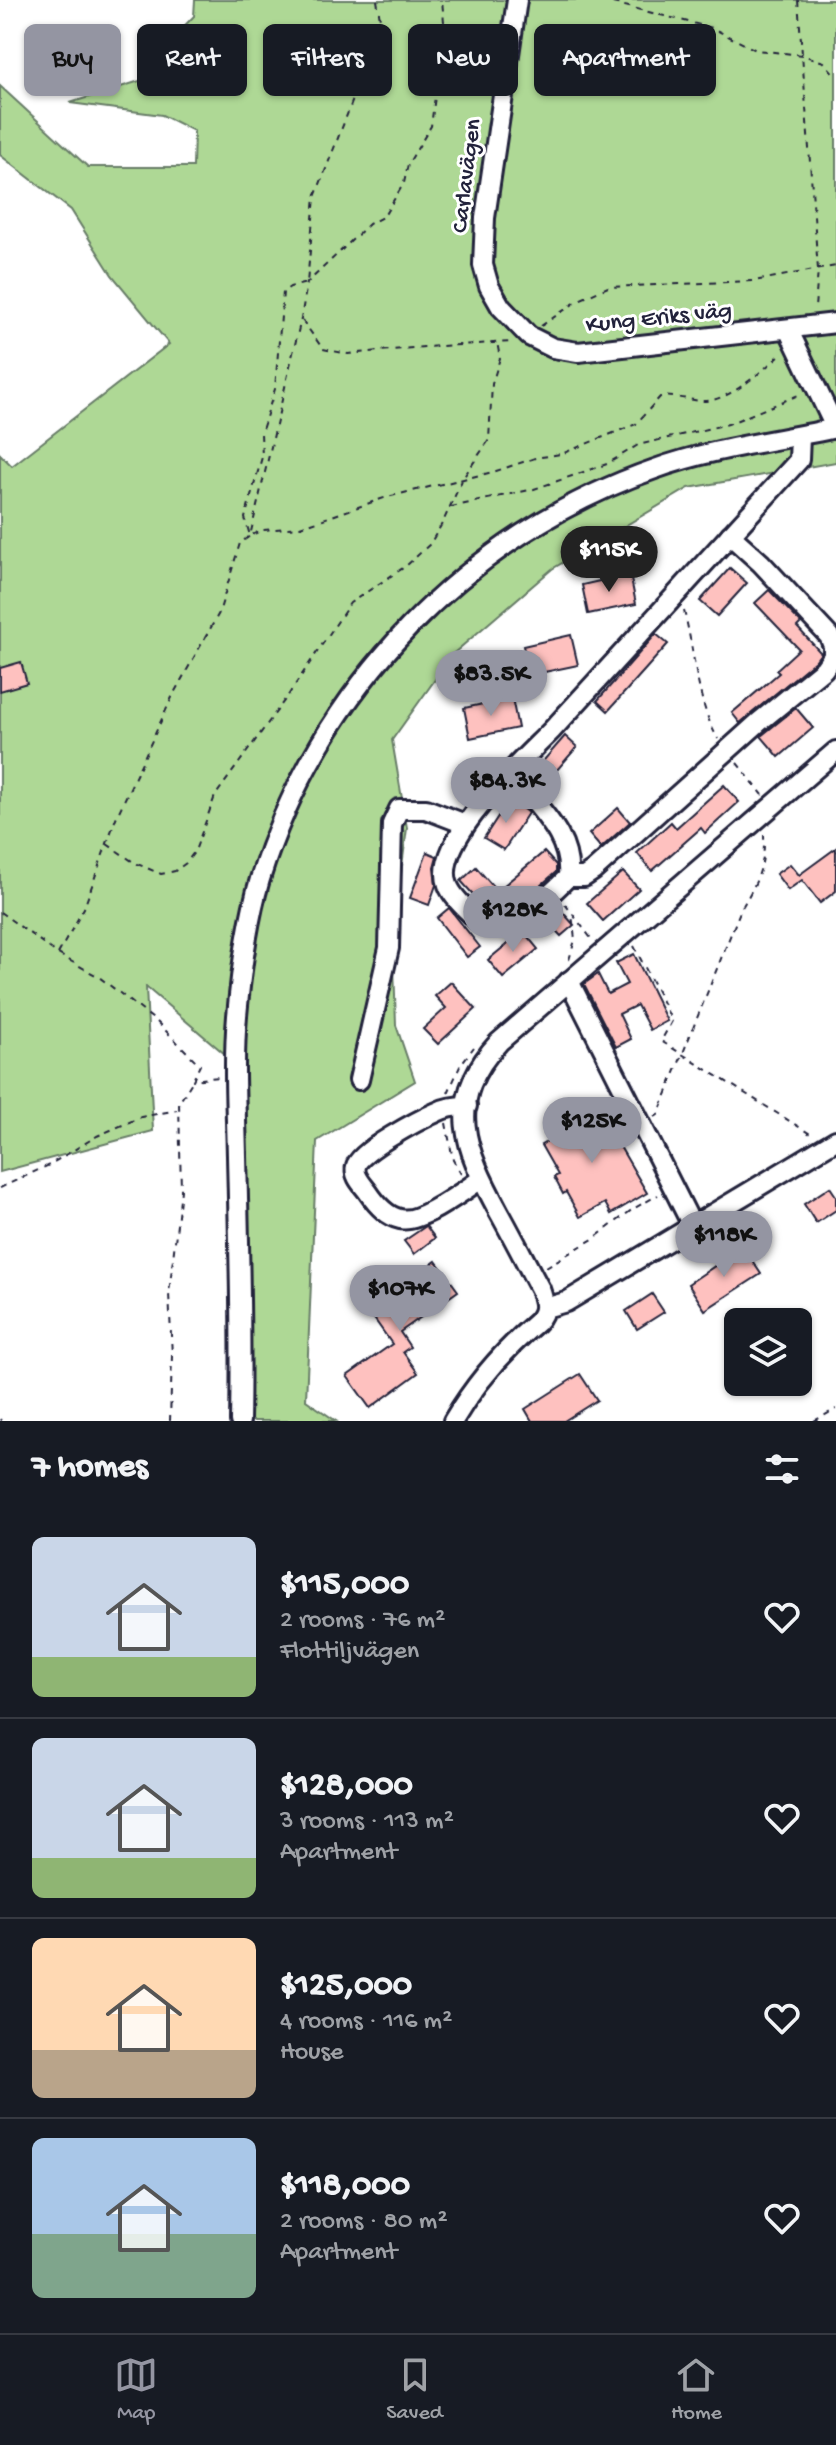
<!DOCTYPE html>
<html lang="en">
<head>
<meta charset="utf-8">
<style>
  :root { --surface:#171b24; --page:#20242c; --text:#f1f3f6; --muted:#9ea1a6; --line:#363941; --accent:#9495a2 }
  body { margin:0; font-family:"Gochi Hand",sans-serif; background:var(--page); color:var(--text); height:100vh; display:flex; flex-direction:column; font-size:30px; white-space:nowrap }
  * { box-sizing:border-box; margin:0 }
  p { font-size:26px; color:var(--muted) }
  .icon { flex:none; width:44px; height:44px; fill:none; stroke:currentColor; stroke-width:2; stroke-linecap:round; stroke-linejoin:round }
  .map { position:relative; height:1421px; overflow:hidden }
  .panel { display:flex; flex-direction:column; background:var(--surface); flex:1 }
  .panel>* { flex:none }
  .guide { position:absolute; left:24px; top:24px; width:788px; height:72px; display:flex; gap:16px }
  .controls { position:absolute; left:724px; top:1308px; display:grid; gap:16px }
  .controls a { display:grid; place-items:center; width:88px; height:88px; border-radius:12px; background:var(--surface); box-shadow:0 2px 6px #0004; font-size:40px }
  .price { position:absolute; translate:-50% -68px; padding:0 18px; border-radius:28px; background:var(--accent); color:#111; font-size:26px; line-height:52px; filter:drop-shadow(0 2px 4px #0008) }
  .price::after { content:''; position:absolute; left:50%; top:48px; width:24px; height:18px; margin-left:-12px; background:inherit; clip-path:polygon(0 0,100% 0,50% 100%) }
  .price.selected { background:#222; color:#fff }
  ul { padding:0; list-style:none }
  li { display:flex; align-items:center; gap:24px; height:200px; padding:0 32px }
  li+li { border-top:2px solid var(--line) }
  li span { display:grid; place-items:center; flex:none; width:224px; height:160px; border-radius:12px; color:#555 }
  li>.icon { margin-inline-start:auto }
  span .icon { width:96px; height:96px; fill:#fffc; stroke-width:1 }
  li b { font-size:34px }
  h2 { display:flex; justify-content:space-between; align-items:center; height:96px; padding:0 32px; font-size:34px }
  .pill { padding:0 28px; border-radius:12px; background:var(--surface); box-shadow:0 2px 6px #0004; font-size:28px; line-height:72px }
  .pill.selected { background:var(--accent); color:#111 }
  .tab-bar { display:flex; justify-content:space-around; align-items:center; height:112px; border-top:2px solid var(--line); background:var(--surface); font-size:22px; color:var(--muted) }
  .tab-bar a { display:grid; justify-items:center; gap:4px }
  .tab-bar .selected { color:var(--accent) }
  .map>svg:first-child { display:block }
  .green { fill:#aed895; stroke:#687d68; stroke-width:2 }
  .building { fill:#fec1bf; stroke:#22223b; stroke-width:2 }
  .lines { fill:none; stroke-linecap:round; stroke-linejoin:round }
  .minor-casing { stroke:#22223b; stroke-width:24 }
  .path { stroke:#22223b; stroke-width:2; stroke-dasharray:6 6; stroke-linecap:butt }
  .minor { stroke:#fff; stroke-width:18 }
  .labels { text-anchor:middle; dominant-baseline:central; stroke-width:6; stroke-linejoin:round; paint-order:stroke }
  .street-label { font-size:24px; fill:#22223b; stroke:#fff }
</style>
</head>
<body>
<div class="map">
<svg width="836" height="1421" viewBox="0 0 836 1421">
  <rect width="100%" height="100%" fill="#fff"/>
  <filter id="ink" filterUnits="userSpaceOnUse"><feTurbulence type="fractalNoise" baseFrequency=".0125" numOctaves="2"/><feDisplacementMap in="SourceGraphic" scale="16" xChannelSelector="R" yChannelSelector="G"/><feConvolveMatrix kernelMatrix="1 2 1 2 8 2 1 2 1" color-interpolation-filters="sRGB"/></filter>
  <g filter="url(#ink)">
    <polygon class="green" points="195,0 836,0 836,462 689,488 552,569 454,653 392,740 407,828 393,935 396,1025 415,1081 317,1141 306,1400 336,1421 251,1421 246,1072 146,987 153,1131 0,1172 0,454 12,466 169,344 112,275 71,210 0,155 0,86 88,167 193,167 194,131 162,115 70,103 165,73 166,45 194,16"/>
    <g class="building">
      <polygon points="730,568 747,583 717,616 700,601"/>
      <polygon points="630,574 636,604 588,614 582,585"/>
      <polygon points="769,590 801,623 797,627 821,653 815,661 740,723 732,713 779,673 776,670 799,649 755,603"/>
      <polygon points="656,634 668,644 608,711 597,701"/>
      <polygon points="571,635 578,665 530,675 523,646"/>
      <polygon points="21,662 27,683 0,691 0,668"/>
      <polygon points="512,698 518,728 470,738 464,708"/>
      <polygon points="796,708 813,728 779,757 761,736"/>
      <polygon points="565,736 577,747 542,787 530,776"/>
      <polygon points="724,785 739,802 705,833 701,828 652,871 637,853 671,822 676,828"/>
      <polygon points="510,798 528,813 504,850 484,838"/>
      <polygon points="618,808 630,822 601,848 589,834"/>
      <polygon points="836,848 836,891 820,903 802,880 788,890 776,874 790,864 799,875"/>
      <polygon points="427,852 437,856 434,867 436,885 429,905 410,898"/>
      <polygon points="544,852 556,865 556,872 525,899 521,894 501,912 489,912 461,881 476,867 497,891"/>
      <polygon points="623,872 639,889 603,921 587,903"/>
      <polygon points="558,907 574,925 561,936 545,919"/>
      <polygon points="449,908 480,947 467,957 437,918"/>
      <polygon points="523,931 538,949 503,978 488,960"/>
      <polygon points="634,954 667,1021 650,1030 637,1005 619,1014 631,1039 616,1047 584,984 598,974 608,994 627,984 616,963"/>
      <polygon points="451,982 476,1009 438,1044 423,1029 446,1008 435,996"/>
      <polygon points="598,1109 647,1193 611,1214 605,1203 580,1217 566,1192 563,1194 554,1177 558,1175 541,1145 553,1138 544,1121 552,1116 560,1131"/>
      <polygon points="830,1187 836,1196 836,1210 816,1223 804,1204"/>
      <polygon points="426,1226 435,1238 414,1254 404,1241"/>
      <polygon points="743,1247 761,1274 705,1310 688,1284"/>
      <polygon points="436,1261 458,1291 400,1332 410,1347 403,1352 418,1373 370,1408 347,1376 392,1344 368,1310"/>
      <polygon points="652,1294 664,1312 637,1329 626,1311"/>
      <polygon points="580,1374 597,1400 564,1421 532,1421 525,1409"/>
    </g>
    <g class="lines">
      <g class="minor-casing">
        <g id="minor">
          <polyline points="517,0 485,218 483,265 489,286 501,307 529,336 553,348 578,352 836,323"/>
          <polyline points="788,329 836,429"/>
          <path d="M511 771C533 806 572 832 568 877 548 897 511 934 480 923 470 912 453 899 448 885 431 841 524 759 552 730L799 460 800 436"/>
          <polyline points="568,877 584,877 593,871 759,722 824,669 833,656 833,646 829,636 761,563 730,535"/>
          <polyline points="569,981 692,1225"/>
          <polyline points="359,1080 389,948 392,824 399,809 426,809 465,824"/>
          <path d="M467 1106C456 1106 446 1107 437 1112 421 1119 359 1151 356 1166 353 1176 363 1185 368 1192 376 1204 386 1216 400 1219 420 1224 465 1190 481 1179"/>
          <polyline points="545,1308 566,1302 836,1140"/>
          <path d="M240 1421C242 1333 239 1244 237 1156 236 1109 233 1063 237 1016 241 971 247 923 260 879 319 689 467 534 655 469 713 448 776 441 836 428"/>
          <path d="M453 1421C476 1382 503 1351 537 1322 547 1311 545 1303 540 1289 526 1263 513 1237 499 1212 465 1149 444 1101 499 1042L836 751"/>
        </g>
      </g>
      <g class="path">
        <path d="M377 0 381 25 378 53 359 84 315 197 307 283 290 287 283 292 275 389 261 433 262 457 245 518 250 536 262 530 300 527 387 497 493 472 535 458 561 454 636 424 660 397C676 395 690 401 705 401 731 400 763 370 781 354"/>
        <polyline points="601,0 712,28 756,50 802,55 824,62 836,76"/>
        <polyline points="798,0 818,270 815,308"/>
        <polyline points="302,320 323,349 348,354 424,347 511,342"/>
        <polyline points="541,326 579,300 608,287 754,281 836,266"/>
        <polyline points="451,507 534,489 607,464 638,445 728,424 801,394"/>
        <path d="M684 611C695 653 696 701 718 739"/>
        <polyline points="737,763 763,795"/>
        <polyline points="107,844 135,863 161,874 175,871 186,863 195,851 215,796 289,694 350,603 406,566 430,544 443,522 463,478 489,440 492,384 500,358 497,342"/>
        <polyline points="565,904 593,941"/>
        <polyline points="0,912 58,954 99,977 157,1022 200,1065 193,1080 219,1077"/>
        <polyline points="634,946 672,1021 661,1041 812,1135"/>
        <polyline points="58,954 84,908 116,818 174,693 219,613 240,543 250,536 301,319 307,283 369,224 384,216 404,183 408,164 431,126 442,44 444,22 442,0"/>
        <polyline points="569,960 575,940 572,914"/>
        <polyline points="448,1093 461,1064 474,1047"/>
        <path d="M655 1117 658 1115 741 909C757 882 765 867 764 835"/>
        <polyline points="446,1123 453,1160 461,1174"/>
        <polyline points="0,1188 49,1165 97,1136 141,1117 177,1110"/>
        <polyline points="546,1267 593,1239 633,1209 658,1195"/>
        <polyline points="0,1419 1,1421"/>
        <polyline points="170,1421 172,1356 169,1293 181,1190 179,1103 193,1080"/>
        <polyline points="814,1421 836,1409"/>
      </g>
      <use href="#minor" class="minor"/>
    </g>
  </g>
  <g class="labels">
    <g class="street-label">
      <text transform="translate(468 176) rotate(-83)">Carlavägen</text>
      <text transform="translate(659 319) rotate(-6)">Kung Eriks väg</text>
    </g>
  </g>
</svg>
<div class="controls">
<a><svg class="icon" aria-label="layers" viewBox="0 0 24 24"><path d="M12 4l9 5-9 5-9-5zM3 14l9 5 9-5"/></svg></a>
</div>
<b class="price selected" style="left:609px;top:594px">$115K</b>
<b class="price" style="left:491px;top:718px">$83.5K</b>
<b class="price" style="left:506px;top:825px">$84.3K</b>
<b class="price" style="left:513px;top:954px">$128K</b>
<b class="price" style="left:592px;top:1165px">$125K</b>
<b class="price" style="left:724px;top:1279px">$118K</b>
<b class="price" style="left:400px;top:1333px">$107K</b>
<div class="guide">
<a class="pill selected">Buy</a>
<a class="pill">Rent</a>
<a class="pill">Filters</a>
<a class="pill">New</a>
<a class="pill">Apartment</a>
</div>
</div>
<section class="panel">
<h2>7 homes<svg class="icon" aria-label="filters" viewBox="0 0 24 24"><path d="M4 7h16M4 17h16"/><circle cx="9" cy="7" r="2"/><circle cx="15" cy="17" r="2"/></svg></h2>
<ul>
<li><span style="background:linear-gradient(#c9d6e8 75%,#8fb573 0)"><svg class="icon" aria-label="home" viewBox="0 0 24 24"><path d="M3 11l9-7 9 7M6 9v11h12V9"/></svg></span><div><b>$115,000</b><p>2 rooms · 76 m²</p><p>Flottiljvägen</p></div><svg class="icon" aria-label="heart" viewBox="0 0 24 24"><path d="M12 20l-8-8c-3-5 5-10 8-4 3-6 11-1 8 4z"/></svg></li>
<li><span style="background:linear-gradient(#c9d6e8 75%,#8fb573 0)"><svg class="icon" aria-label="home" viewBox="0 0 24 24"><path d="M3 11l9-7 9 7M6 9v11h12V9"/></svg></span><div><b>$128,000</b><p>3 rooms · 113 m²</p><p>Apartment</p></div><svg class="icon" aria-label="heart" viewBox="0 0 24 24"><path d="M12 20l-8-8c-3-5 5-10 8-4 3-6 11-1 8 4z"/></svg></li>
<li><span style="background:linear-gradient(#ffd9b3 70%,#b9a48a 0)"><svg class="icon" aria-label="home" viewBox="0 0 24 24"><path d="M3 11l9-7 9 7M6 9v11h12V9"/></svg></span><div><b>$125,000</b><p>4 rooms · 116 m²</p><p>House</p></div><svg class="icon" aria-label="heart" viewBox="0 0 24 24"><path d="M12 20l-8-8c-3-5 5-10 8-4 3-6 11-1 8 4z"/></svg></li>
<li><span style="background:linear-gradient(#a9c7e8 60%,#7fa58c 0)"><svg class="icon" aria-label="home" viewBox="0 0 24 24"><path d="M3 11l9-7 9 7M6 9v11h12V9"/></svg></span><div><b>$118,000</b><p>2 rooms · 80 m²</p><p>Apartment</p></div><svg class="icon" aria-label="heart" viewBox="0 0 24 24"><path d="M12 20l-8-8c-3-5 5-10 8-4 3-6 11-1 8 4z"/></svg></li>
</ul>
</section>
<nav class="tab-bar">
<a class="selected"><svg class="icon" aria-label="map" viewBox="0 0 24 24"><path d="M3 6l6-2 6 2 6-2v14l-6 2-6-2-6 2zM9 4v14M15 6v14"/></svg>Map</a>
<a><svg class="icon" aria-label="saved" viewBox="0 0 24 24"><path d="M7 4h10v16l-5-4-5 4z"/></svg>Saved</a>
<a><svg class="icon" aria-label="home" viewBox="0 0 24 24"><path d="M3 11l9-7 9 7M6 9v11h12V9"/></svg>Home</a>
</nav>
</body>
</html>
